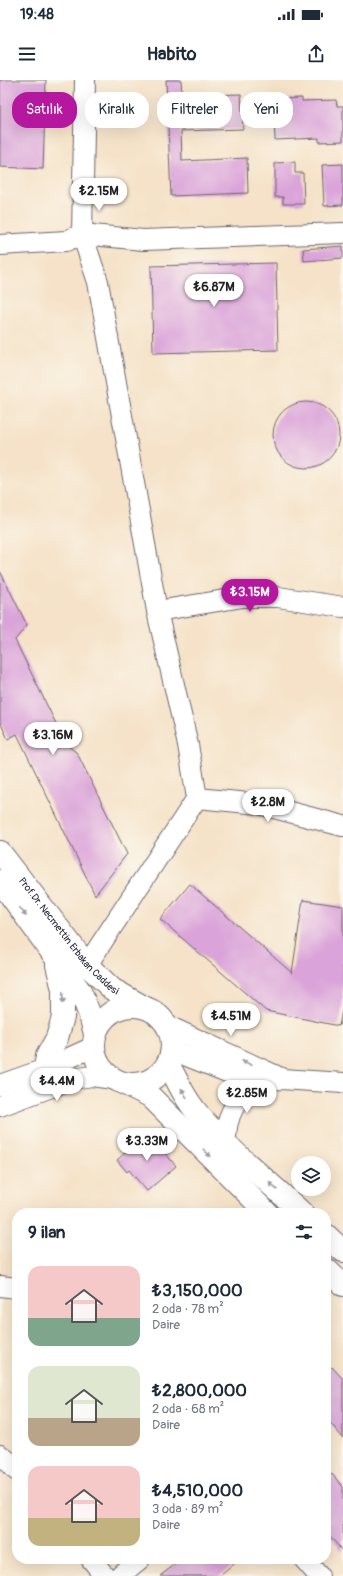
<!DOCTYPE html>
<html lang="tr">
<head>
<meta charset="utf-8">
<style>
  :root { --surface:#fff; --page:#f2f2f3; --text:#1f2937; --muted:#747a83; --accent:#b5179e }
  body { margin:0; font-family:Pangolin,sans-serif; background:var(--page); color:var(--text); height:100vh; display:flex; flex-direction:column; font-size:15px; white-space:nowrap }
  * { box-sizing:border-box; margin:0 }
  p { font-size:13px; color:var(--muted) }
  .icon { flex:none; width:22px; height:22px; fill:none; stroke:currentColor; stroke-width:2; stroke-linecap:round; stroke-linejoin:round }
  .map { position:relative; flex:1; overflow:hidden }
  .details { position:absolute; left:12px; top:1128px; width:319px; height:356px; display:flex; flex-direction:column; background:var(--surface); border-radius:16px; box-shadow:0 4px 16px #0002 }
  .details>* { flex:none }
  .top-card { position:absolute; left:12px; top:12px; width:319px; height:36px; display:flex; gap:8px }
  .fabs { position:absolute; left:291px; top:1076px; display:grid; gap:8px }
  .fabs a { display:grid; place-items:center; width:40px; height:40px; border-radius:50%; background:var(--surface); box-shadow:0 4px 16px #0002; font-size:20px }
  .price { position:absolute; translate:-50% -34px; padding:0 9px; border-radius:14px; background:#fff; color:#222; font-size:13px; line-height:26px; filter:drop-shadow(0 1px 2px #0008) }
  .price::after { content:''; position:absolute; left:50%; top:24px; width:12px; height:9px; margin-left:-6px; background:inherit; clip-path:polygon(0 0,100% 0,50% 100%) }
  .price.current { background:var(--accent); color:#fff }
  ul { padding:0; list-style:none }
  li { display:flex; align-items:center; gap:12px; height:100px; padding:0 16px }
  li span { display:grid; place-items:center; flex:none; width:112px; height:80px; border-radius:12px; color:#555 }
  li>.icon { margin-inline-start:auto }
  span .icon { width:48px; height:48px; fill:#fffc; stroke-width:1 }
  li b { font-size:17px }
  h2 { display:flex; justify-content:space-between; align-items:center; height:48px; padding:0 16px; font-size:17px }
  .pill { padding:0 14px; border-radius:16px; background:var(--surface); box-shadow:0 4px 16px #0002; font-size:14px; line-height:36px }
  .pill.current { background:var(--accent); color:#fff }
  .status { display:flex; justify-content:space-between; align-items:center; height:28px; padding:0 20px; background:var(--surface); direction:ltr }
  .status svg { height:11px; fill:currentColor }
  header { display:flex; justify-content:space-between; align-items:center; height:52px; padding:0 16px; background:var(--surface); font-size:18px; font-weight:700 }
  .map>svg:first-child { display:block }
  .building { fill:#daa3d9 }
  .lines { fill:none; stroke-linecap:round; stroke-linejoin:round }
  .minor-casing { stroke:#6c656c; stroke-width:22 }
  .major-casing { stroke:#6c656c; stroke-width:24 }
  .minor { stroke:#fff; stroke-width:20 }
  .major { stroke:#fff; stroke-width:22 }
  .oneway { fill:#9c9ca7 }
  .labels { text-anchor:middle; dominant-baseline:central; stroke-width:3; stroke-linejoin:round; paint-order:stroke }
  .street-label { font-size:10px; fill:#22223b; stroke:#fbf7ec }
</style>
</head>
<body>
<div class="status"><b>19:48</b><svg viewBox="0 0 49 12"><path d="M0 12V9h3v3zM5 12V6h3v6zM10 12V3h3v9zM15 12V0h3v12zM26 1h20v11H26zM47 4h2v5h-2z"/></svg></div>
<header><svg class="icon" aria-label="menu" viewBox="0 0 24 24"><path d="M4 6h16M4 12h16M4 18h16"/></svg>Habito<svg class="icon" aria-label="share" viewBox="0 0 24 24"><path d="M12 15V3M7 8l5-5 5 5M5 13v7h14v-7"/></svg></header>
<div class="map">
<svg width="343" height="1496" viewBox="0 0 343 1496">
  <rect width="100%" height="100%" fill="#fbf7ec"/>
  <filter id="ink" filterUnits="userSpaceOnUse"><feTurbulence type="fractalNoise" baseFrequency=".025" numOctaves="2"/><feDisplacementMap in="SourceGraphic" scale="8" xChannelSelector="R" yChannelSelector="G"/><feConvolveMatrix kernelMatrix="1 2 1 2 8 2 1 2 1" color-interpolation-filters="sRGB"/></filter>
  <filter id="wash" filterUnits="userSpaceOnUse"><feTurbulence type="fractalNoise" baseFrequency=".012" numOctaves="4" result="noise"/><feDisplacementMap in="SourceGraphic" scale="16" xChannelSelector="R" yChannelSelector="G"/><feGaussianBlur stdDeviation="0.9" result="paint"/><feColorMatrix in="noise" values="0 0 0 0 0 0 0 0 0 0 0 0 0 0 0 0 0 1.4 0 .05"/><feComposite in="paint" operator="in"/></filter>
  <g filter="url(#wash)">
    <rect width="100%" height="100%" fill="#f5e2c8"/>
    <g id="blocks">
      <g class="building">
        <polygon points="0,0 46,0 43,89 0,87"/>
        <polygon points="166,0 181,0 182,16 241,14 243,49 181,51 182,81 247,78 248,113 171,116"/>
        <polygon points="302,18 302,21 336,20 337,26 343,26 343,61 319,62 319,58 275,60 273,19"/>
        <polygon points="295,82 295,93 303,93 304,124 283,124 283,117 275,117 275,83"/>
        <polygon points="343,84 343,125 324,126 322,85"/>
        <polygon points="343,166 343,178 304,181 303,169"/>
        <polygon points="276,183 278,270 153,273 151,186"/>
        <circle cx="306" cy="355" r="33"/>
        <polygon points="0,491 27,545 15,560 66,664 77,673 127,774 95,815 17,654 8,659 0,642"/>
        <polygon points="190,804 292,893 303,820 343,826 343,925 339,946 266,931 160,839"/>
        <polygon points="148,1053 176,1086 147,1111 129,1090 127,1092 117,1080"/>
        <polygon points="332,1287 343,1299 343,1358 326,1338 326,1292"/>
        <polygon points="332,1394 343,1407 343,1472 326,1451 326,1400"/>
        <polygon points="182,1479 240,1479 220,1496 160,1496"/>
      </g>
    </g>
  </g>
  <g filter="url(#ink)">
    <use href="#blocks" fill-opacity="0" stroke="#6c656c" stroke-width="1"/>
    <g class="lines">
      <g class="minor-casing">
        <g id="minor">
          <polyline points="0,165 66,161 82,154 85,0"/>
          <polyline points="157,531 243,517 278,517 343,527"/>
          <polyline points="197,718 259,724 343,746"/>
          <polyline points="87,885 197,718 188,665 157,531 98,202 82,154 143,160 343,153"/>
          <polyline points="166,945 281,998"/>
          <polyline points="172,970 242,998 257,1001 282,999 343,1003"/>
          <polyline points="0,1005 45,989 93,967"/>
          <polyline points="0,1026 73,999 92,996 113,999"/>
          <path d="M226 1063C225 1036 236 1018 257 1001"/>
          <polyline points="0,1206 17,1208"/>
          <polyline points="0,1375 8,1381 17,1391"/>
          <polyline points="91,1479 105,1496"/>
          <polyline points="304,1479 319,1496"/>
          <polyline points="119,1496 140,1479"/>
        </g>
      </g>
      <g class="major-casing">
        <g id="major">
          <path id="s1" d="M0 772 87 885 112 909 144 927"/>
          <polyline points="0,801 80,911 90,935 95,954"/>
          <circle cx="133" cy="965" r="39"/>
          <path d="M168 983C177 1001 186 1020 199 1035 230 1071 268 1101 302 1133"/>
          <polyline points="45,989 47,976 57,958 63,937 63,910 57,885"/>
          <polyline points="125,1004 150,1016 267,1133"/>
          <polyline points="326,1155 343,1171"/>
          <polyline points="326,1189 343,1205"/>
        </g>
      </g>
      <use href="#minor" class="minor"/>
      <use href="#major" class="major"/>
    </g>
    <defs><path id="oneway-solid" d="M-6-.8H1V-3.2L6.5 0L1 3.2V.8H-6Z"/></defs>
    <g class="oneway">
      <use href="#oneway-solid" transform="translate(23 832) rotate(54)"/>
      <use href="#oneway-solid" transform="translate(63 918) rotate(87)"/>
      <use href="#oneway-solid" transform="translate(247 983) rotate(-156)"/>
      <use href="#oneway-solid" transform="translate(184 1013) rotate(-121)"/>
      <use href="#oneway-solid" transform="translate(207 1073) rotate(45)"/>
      <use href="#oneway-solid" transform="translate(273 1106) rotate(-137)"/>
    </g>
  </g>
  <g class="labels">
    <g class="street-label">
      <text stroke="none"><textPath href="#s1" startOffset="109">Prof.Dr. Necmettin Erbakan Caddesi</textPath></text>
    </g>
  </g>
</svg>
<div class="fabs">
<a><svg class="icon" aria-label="layers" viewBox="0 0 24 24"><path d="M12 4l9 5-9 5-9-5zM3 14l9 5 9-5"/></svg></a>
</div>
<b class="price" style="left:99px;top:132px">₺2.15M</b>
<b class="price" style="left:214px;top:228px">₺6.87M</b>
<b class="price current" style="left:250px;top:533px">₺3.15M</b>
<b class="price" style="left:53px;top:676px">₺3.16M</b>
<b class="price" style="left:268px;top:743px">₺2.8M</b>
<b class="price" style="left:231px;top:957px">₺4.51M</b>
<b class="price" style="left:57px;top:1022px">₺4.4M</b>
<b class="price" style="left:247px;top:1034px">₺2.85M</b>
<b class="price" style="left:147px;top:1082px">₺3.33M</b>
<div class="top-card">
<a class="pill current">Satılık</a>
<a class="pill">Kiralık</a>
<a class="pill">Filtreler</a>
<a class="pill">Yeni</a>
</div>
<section class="details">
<h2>9 ilan<svg class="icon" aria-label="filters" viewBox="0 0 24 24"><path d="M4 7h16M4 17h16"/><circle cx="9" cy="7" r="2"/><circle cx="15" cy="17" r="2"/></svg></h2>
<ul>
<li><span style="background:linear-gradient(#f6c9c9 65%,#7fa58c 0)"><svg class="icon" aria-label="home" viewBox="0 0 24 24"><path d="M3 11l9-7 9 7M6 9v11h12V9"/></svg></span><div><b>₺3,150,000</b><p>2 oda · 78 m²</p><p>Daire</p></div></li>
<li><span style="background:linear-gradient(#dfe7d0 65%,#b9a48a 0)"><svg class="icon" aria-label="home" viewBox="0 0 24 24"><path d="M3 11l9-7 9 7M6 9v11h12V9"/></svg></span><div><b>₺2,800,000</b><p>2 oda · 68 m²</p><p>Daire</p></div></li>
<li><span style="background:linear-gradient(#f6c9c9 65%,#c2b280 0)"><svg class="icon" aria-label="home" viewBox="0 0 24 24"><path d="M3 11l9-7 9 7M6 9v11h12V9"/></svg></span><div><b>₺4,510,000</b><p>3 oda · 89 m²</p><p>Daire</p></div></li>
</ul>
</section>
</div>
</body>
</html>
